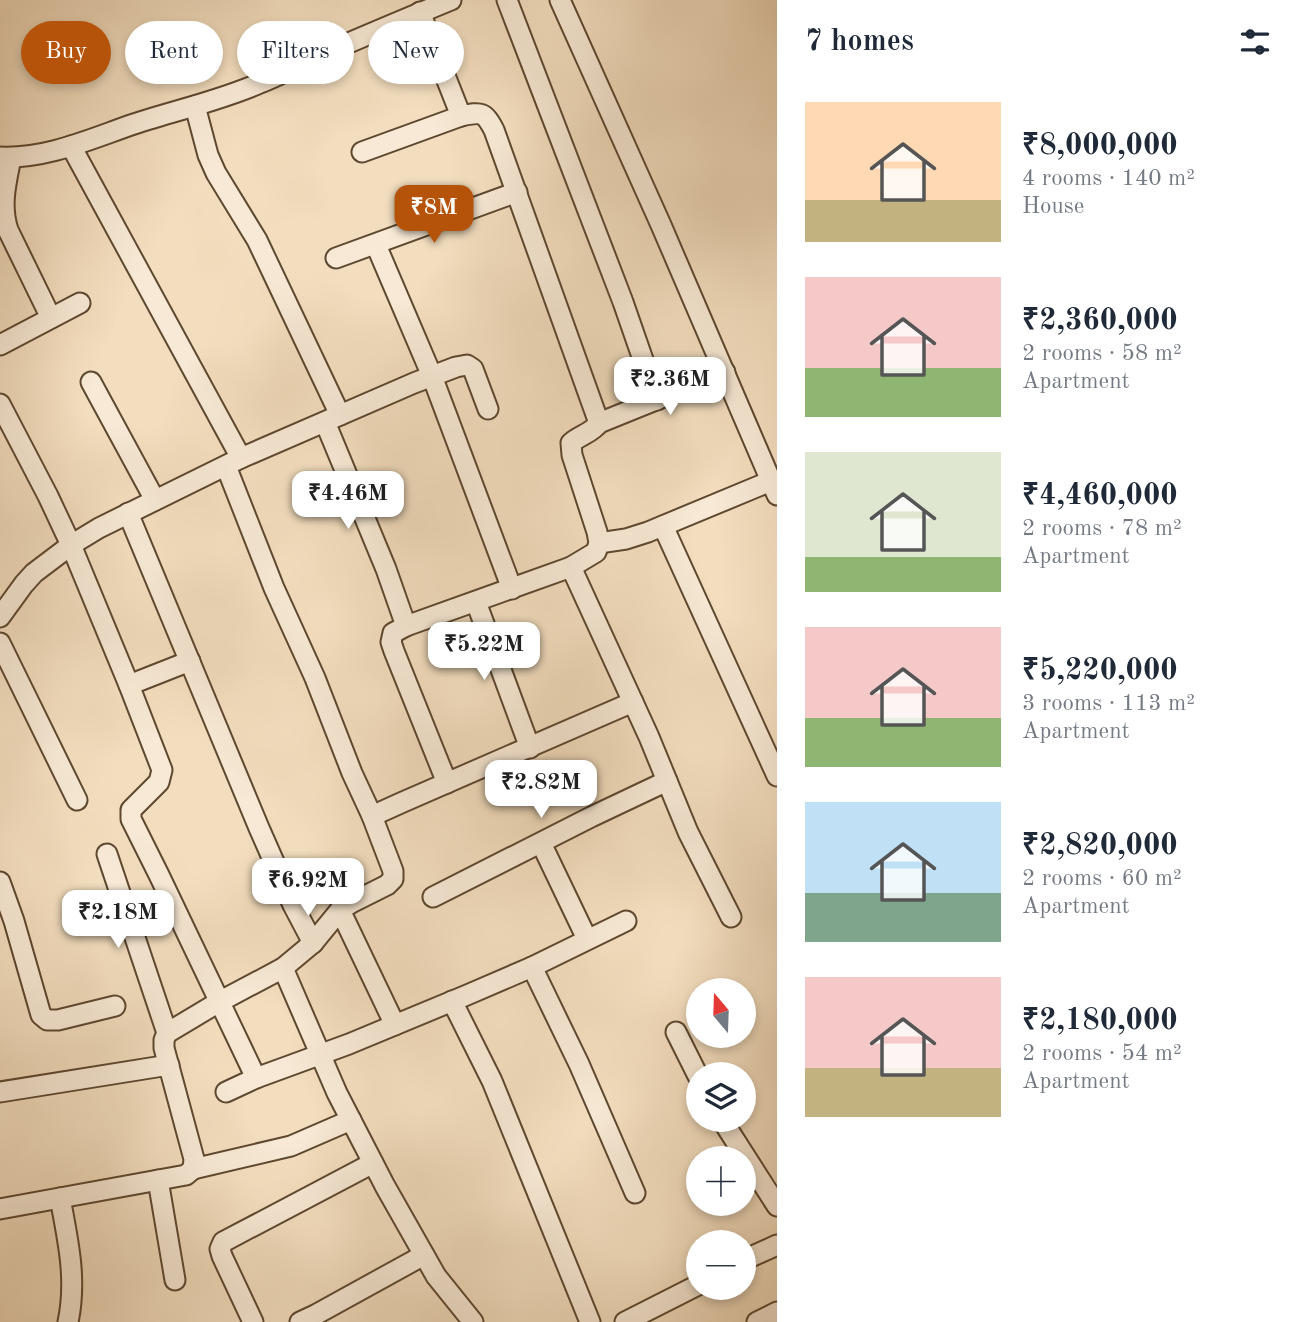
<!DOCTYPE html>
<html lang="en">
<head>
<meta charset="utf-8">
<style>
  :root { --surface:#fff; --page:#f6f6f7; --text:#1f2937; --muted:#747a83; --accent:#b45309 }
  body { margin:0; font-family:"Old Standard TT",serif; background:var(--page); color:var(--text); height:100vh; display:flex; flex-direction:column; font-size:26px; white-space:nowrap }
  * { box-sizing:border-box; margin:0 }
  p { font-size:23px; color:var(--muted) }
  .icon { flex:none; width:38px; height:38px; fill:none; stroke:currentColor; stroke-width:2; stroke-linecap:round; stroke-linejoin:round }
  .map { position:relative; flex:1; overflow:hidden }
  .details { display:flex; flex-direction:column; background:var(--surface); width:525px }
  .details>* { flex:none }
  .guide { position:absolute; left:21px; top:21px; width:651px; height:63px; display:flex; gap:14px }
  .needle { width:46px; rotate:341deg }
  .fabs { position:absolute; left:686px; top:978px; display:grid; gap:14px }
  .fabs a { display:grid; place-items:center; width:70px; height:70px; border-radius:50%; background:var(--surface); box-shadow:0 4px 10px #0003; font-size:35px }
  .price { position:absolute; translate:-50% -60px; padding:0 16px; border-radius:14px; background:#fff; color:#222; font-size:23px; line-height:46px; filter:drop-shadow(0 2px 4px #0008) }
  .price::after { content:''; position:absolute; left:50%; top:42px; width:21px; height:16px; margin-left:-10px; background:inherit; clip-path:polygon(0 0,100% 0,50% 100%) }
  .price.on { background:var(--accent); color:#fff }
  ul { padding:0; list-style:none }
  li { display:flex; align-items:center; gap:21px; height:175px; padding:0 28px }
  li span { display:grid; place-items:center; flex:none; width:196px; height:140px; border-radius:0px; color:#555 }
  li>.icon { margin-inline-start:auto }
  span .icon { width:84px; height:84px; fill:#fffc; stroke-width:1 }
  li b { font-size:30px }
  h2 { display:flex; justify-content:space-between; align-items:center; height:84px; padding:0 28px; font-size:30px }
  .pill { padding:0 24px; border-radius:32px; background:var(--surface); box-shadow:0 4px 10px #0003; font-size:24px; line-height:63px }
  .pill.on { background:var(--accent); color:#fff }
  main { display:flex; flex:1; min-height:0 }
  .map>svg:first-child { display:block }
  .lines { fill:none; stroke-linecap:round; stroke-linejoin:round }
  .street-casing { stroke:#5e4830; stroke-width:23 }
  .street { stroke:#f7e9d5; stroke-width:19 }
</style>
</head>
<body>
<main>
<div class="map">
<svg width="777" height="1322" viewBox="0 0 777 1322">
  <rect width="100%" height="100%" fill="#f2ddbe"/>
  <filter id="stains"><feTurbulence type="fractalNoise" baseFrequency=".00286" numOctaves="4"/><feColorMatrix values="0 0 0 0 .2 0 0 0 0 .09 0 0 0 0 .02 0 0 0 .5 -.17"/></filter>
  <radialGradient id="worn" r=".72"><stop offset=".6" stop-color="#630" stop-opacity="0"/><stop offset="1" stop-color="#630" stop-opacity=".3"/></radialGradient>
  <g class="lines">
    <g class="street-casing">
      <g id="street">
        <polyline points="507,0 623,302 657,400"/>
        <polyline points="560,0 661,225 777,495"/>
        <polyline points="420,12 461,116"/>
        <polyline points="195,106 208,155 216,173 257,240 340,415"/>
        <polyline points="71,146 241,458"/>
        <path d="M362 152 461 116C481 112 484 111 494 130L599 423C592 433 580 435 571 443L572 455 597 532 599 543 596 552 571 567 406 626 393 633 391 642 394 651 447 783"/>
        <path d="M0 157C47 159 90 139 134 124 176 110 219 101 260 83 283 74 305 62 328 52 369 34 410 17 451 0"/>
        <path d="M11 158C6 183 0 205 8 230L51 318"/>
        <polyline points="376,245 432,376 512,589"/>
        <polyline points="336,258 517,192"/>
        <polyline points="0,345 80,303"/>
        <polyline points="91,382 155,500"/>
        <polyline points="0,404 48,496 71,545 129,685 162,770 159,782 131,810 131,819 159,875 256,1078"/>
        <polyline points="325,422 386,569 406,626"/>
        <polyline points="599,423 725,372"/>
        <polyline points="128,513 259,828 293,905 313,943"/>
        <polyline points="663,526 777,776"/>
        <polyline points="599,543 626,539 648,532 771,481"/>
        <polyline points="571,567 649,737 688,832 731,917"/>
        <polyline points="476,602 530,748"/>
        <polyline points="0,617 24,584 34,573 71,545 99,528 241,458 414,383 456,367 467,365 473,369 488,409"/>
        <polyline points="0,643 77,800"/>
        <polyline points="129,685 190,661"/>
        <polyline points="372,816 403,802 633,702"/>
        <polyline points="541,843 587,939"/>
        <polyline points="107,854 167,1033"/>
        <polyline points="0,882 14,921 41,1015 47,1020 58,1020 115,1006"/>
        <polyline points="433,897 591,817 667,781"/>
        <polyline points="340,910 395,1025"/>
        <polyline points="532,967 579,1064 635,1193"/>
        <polyline points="283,968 337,1093 385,1186 436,1276 473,1322"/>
        <polyline points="452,1001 492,1081 590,1322"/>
        <polyline points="676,1032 698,1076"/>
        <polyline points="0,1092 169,1065"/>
        <polyline points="226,1092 256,1078 349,1044 467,995 532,967 626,921"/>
        <polyline points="722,1120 777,1206"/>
        <polyline points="193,1169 291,1146 351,1120"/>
        <polyline points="158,1180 175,1280"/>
        <path d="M60 1198C68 1240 77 1280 68 1322"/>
        <polyline points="0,1209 186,1175 193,1169 194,1159 164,1048 164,1040 167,1033 219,1002 283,968 313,943 340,910 353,902 387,885 393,879 393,871 372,816 352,773 315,678 274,588 226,466"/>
        <polyline points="744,1260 777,1245"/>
        <polyline points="253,1322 222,1256 220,1249 223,1242 373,1163"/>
        <polyline points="300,1322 315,1315 424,1255"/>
        <polyline points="625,1322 698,1285"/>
        <polyline points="757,1322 777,1312"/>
      </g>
    </g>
    <use href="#street" class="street"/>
  </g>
  <rect width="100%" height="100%" filter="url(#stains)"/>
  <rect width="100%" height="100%" fill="url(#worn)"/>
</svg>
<div class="fabs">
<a><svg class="needle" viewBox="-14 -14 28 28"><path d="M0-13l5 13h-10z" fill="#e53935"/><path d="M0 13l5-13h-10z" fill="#747a83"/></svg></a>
<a><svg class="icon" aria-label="layers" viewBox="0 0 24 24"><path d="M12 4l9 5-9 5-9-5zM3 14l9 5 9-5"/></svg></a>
<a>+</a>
<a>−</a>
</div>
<b class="price on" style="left:434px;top:245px">₹8M</b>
<b class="price" style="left:670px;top:417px">₹2.36M</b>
<b class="price" style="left:348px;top:531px">₹4.46M</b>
<b class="price" style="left:484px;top:682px">₹5.22M</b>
<b class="price" style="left:541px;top:820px">₹2.82M</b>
<b class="price" style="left:308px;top:918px">₹6.92M</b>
<b class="price" style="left:118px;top:950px">₹2.18M</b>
<div class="guide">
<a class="pill on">Buy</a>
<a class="pill">Rent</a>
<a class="pill">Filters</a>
<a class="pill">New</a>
</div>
</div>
<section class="details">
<h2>7 homes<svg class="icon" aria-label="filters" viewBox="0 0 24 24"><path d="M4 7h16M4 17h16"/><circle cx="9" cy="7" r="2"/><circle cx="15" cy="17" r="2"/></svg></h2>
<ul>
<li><span style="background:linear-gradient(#ffd9b3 70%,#c2b280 0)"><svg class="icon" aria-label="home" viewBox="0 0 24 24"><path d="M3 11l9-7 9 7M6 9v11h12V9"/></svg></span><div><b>₹8,000,000</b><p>4 rooms · 140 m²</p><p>House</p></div></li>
<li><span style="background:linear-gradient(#f6c9c9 65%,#8fb573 0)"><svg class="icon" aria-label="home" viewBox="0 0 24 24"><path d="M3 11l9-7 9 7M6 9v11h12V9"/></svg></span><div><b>₹2,360,000</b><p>2 rooms · 58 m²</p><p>Apartment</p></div></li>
<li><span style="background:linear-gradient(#dfe7d0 75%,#8fb573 0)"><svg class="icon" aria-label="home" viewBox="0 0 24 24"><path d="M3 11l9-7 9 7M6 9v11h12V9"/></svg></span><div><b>₹4,460,000</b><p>2 rooms · 78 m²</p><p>Apartment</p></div></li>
<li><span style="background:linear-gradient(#f6c9c9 65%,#8fb573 0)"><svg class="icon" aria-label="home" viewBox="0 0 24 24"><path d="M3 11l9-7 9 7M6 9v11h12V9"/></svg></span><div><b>₹5,220,000</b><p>3 rooms · 113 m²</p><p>Apartment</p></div></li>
<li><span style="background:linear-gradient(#bfe0f5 65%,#7fa58c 0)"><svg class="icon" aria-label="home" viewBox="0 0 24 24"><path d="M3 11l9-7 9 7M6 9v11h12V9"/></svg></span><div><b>₹2,820,000</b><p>2 rooms · 60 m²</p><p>Apartment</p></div></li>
<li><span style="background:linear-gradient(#f6c9c9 65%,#c2b280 0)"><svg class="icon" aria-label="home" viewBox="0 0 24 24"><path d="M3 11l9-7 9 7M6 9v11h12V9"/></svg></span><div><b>₹2,180,000</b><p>2 rooms · 54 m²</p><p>Apartment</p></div></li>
</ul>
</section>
</main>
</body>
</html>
